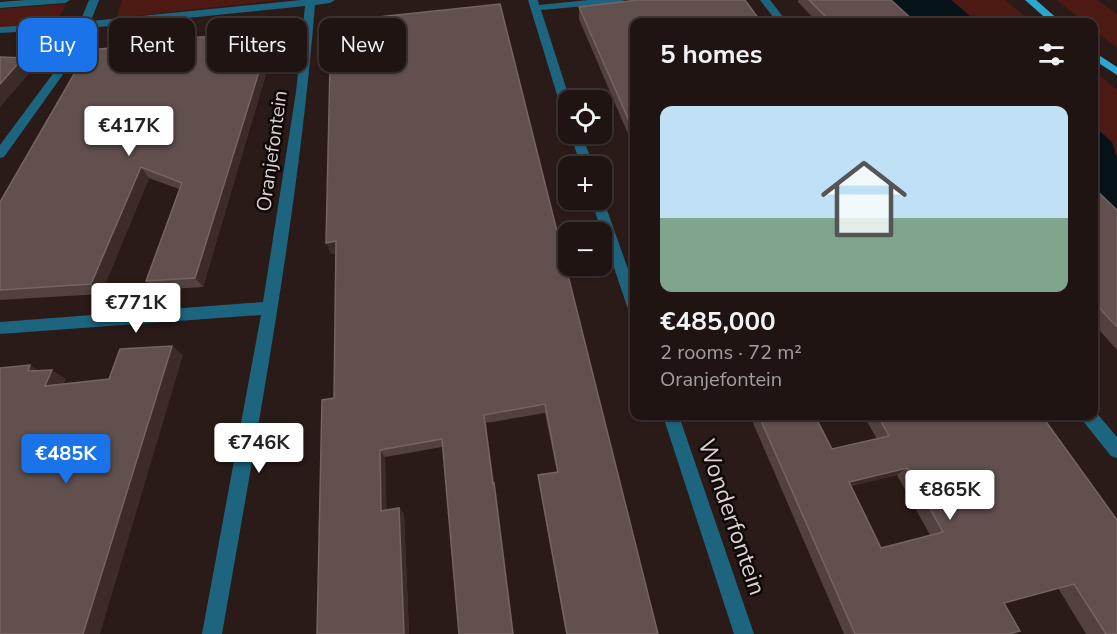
<!DOCTYPE html>
<html lang="en">
<head>
<meta charset="utf-8">
<style>
  :root { --surface:#201412; --page:#281d1b; --text:#f1f3f6; --muted:#a29e9f; --line:#3d3332; --accent:#1a73e8 }
  body { margin:0; font-family:"Nunito Sans",sans-serif; background:var(--page); color:var(--text); height:100vh; display:flex; flex-direction:column; font-size:22px; white-space:nowrap }
  * { box-sizing:border-box; margin:0 }
  p { font-size:20px; color:var(--muted) }
  .icon { flex:none; width:33px; height:33px; fill:none; stroke:currentColor; stroke-width:2; stroke-linecap:round; stroke-linejoin:round }
  .map { position:relative; flex:1; overflow:hidden }
  .details { position:absolute; left:630px; top:18px; width:468px; height:402px; display:flex; flex-direction:column; background:var(--surface); border-radius:12px; box-shadow:0 2px 4px #0004,0 0 0 2px var(--line) }
  .details>* { flex:none }
  .guide { position:absolute; left:18px; top:18px; width:522px; height:54px; display:flex; gap:12px }
  .controls { position:absolute; left:558px; top:90px; display:grid; gap:12px }
  .controls a { display:grid; place-items:center; width:54px; height:54px; border-radius:12px; background:var(--surface); box-shadow:0 2px 4px #0004,0 0 0 2px var(--line); font-size:30px }
  .price { position:absolute; translate:-50% -51px; padding:0 14px; border-radius:6px; background:#fff; color:#222; font-size:20px; line-height:39px; filter:drop-shadow(0 2px 3px #0008) }
  .price::after { content:''; position:absolute; left:50%; top:36px; width:18px; height:14px; margin-left:-9px; background:inherit; clip-path:polygon(0 0,100% 0,50% 100%) }
  .price.on { background:var(--accent); color:#fff }
  ul { padding:0; list-style:none }
  li { display:grid; align-content:center; gap:12px; height:318px; padding:0 30px }
  li+li { border-top:2px solid var(--line) }
  li span { display:grid; place-items:center; height:186px; border-radius:12px; color:#555 }
  li>.icon { margin-inline-start:auto }
  span .icon { width:108px; height:108px; fill:#fffc; stroke-width:1 }
  li b { font-size:26px }
  h2 { display:flex; justify-content:space-between; align-items:center; height:72px; padding:0 30px; font-size:26px }
  .tag { padding:0 21px; border-radius:12px; background:var(--surface); box-shadow:0 2px 4px #0004,0 0 0 2px var(--line); font-size:21px; line-height:54px }
  .tag.on { background:var(--accent); color:#fff }
  .map>svg:first-child { display:block }
  .green { fill:#4c1913 }
  .water { fill:#051319 }
  .lines { fill:none; stroke-linecap:round; stroke-linejoin:round }
  .minor { fill:#1d657f; fill-rule:evenodd }
  .major { fill:#2ba7d2; fill-rule:evenodd }
  .wall { fill:#52413e; fill-rule:evenodd }
  .shaded-wall { fill:#3c2b28 }
  .building { fill:#61504e; stroke:#746462; stroke-width:1.5; fill-rule:evenodd }
  .labels { text-anchor:middle; dominant-baseline:central; stroke-width:5; stroke-linejoin:round; paint-order:stroke }
  .street-label { font-size:20px; fill:#dcd1cf; stroke:#0e0807 }
  .near-street-label { font-size:24px; fill:#dcd1cf; stroke:#0e0807 }
</style>
</head>
<body>
<div class="map">
<svg width="1117" height="634" viewBox="0 0 1117 634">
  <rect width="100%" height="100%" fill="#2b1b18"/>
  <g class="green">
    <polygon points="122,0 281,0 116,18"/>
    <polygon points="951,0 1005,0 1032,22 977,22"/>
    <polygon points="1057,0 1097,0 1117,14 1117,48 1094,30 1094,22 1084,22"/>
    <polygon points="66,4 56,24 0,28 0,9"/>
    <polygon points="1094,71 1117,90 1117,159 1112,142 1094,126"/>
  </g>
  <g class="water">
    <polygon points="890,0 951,0 977,22 914,22"/>
    <polygon points="1094,126 1112,142 1117,159 1117,214 1094,192"/>
  </g>
  <g class="lines">
    <g class="minor">
      <polygon points="26,0 70,0 65,3 0,8 0,2"/>
      <path d="M89 0H99L91 21 301 0H335L330 3 315 5C298 216 258 425 222 634H202L261 315 0 334V322L263 302 296 92 305 6 89 28 79 52 4 157 0 158V145L69 52 78 28 0 33V27L80 22Z"/>
      <polygon points="528,0 538,0 539,5 588,0 624,0 619,3 541,10 570,100 568,100 568,115 562,111"/>
      <polygon points="760,0 770,0 787,22 777,22"/>
      <polygon points="570,134 582,134 593,166 581,166"/>
      <polygon points="602,196 634,286 634,312 629,310 627,306 591,200 602,200"/>
      <polygon points="1094,410 1117,437 1117,458 1111,456 1083,421 1081,416 1094,416"/>
      <polygon points="663,416 679,416 754,634 734,634"/>
    </g>
    <g class="major">
      <polygon points="1025,0 1036,0 1061,22 1050,22"/>
      <polygon points="1094,52 1117,67 1117,75 1094,60"/>
    </g>
  </g>
  <g class="wall">
    <polygon points="798,0 891,0 915,22 817,22 798,2"/>
    <polygon points="500,4 658,634 566,634 539,482 538,475 557,472 545,413 486,423 494,483 496,490 442,447 385,457 386,510 399,508 404,514 409,634 334,398 336,253 331,254"/>
    <polygon points="579,7 634,22 634,148 579,19"/>
    <polygon points="271,33 275,43 203,287 155,290 146,281 179,189 149,178 101,294 0,300 0,202 145,45"/>
    <polygon points="1094,188 1117,210 1117,350 1094,324"/>
    <path d="M750 416H815L832 449 877 439 864 416H1042L1117 634H1086L1058 588 1004 603 1009 634H844ZM897 475 930 535 881 548 851 486Z"/>
  </g>
  <g class="shaded-wall">
    <polygon points="271,33 275,43 203,287 195,278"/>
    <polygon points="23,58 33,69 0,107 0,84"/>
    <polygon points="141,167 149,178 101,294 91,284"/>
    <polygon points="336,241 341,252 331,254 326,243"/>
    <polygon points="172,346 183,355 100,634 83,634"/>
    <polygon points="30,365 45,375 28,371"/>
    <polygon points="52,370 66,379 59,394 45,386"/>
    <polygon points="484,415 486,423 494,490 493,484"/>
    <polygon points="380,450 385,457 387,517 381,511"/>
    <polygon points="907,468 897,475 840,489 849,482"/>
    <polygon points="494,483 496,490 514,634 513,634"/>
    <polygon points="399,508 404,514 409,634 404,634"/>
  </g>
  <g class="building">
    <polygon points="638,0 745,0 761,22 634,22 634,132 579,7"/>
    <polygon points="809,0 891,0 915,22 831,22"/>
    <polygon points="500,4 658,634 567,634 538,475 558,472 545,404 484,415 493,484 494,483 513,634 459,634 442,439 380,450 381,511 399,508 404,634 317,634 322,400 334,398 336,241 326,243 331,22"/>
    <polygon points="271,33 195,278 146,281 182,183 141,167 91,284 0,290 0,202 88,50 145,45 168,39"/>
    <polygon points="0,57 23,58 0,84"/>
    <polygon points="1094,188 1117,210 1117,327 1094,302 1094,240 1095,239 1094,238"/>
    <polygon points="172,346 83,634 0,634 0,368 30,365 28,371 52,370 45,386 109,379 120,349"/>
    <path d="M759 416H815L832 449 889 436 878 416H1042L1117 520V634H1106L1074 584 1004 603 1020 631 1009 634H855ZM907 468 943 532 881 548 849 482Z"/>
  </g>
  <g class="labels">
    <g class="street-label">
      <text transform="translate(272 151) rotate(-82)">Oranjefontein</text>
    </g>
    <g class="near-street-label">
      <text transform="translate(732 517) rotate(71)">Wonderfontein</text>
    </g>
  </g>
</svg>
<div class="controls">
<a><svg class="icon" aria-label="locate" viewBox="0 0 24 24"><circle cx="12" cy="12" r="6"/><path d="M12 2v4M12 18v4M2 12h4M18 12h4"/></svg></a>
<a>+</a>
<a>−</a>
</div>
<b class="price" style="left:129px;top:157px">€417K</b>
<b class="price" style="left:136px;top:334px">€771K</b>
<b class="price" style="left:259px;top:474px">€746K</b>
<b class="price on" style="left:66px;top:485px">€485K</b>
<b class="price" style="left:950px;top:521px">€865K</b>
<div class="guide">
<a class="tag on">Buy</a>
<a class="tag">Rent</a>
<a class="tag">Filters</a>
<a class="tag">New</a>
</div>
<section class="details">
<h2>5 homes<svg class="icon" aria-label="filters" viewBox="0 0 24 24"><path d="M4 7h16M4 17h16"/><circle cx="9" cy="7" r="2"/><circle cx="15" cy="17" r="2"/></svg></h2>
<ul>
<li><span style="background:linear-gradient(#bfe0f5 60%,#7fa58c 0)"><svg class="icon" aria-label="home" viewBox="0 0 24 24"><path d="M3 11l9-7 9 7M6 9v11h12V9"/></svg></span><div><b>€485,000</b><p>2 rooms · 72 m²</p><p>Oranjefontein</p></div></li>
</ul>
</section>
</div>
</body>
</html>
